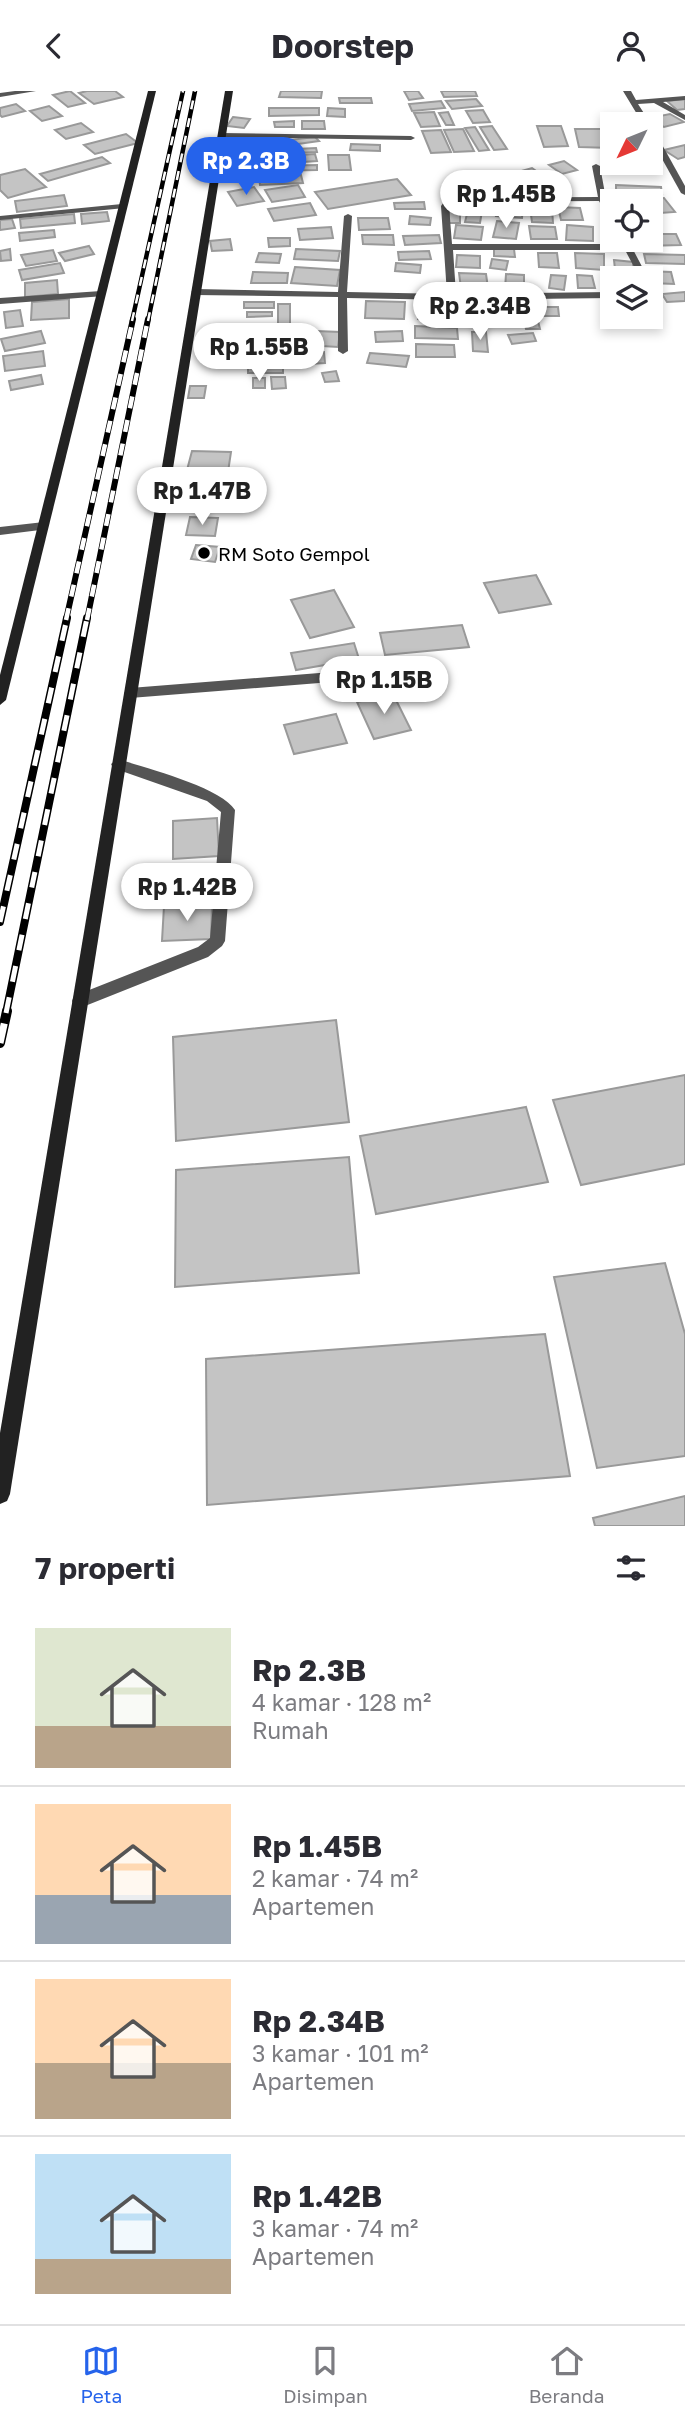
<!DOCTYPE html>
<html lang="id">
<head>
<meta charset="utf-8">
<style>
  :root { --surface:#fff; --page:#f7f7f7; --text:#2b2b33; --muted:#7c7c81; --line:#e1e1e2; --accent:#2563eb }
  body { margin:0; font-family:"Golos Text",sans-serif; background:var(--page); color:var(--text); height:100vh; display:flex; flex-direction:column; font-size:26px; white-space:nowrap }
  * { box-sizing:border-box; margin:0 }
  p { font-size:23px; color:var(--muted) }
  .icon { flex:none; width:38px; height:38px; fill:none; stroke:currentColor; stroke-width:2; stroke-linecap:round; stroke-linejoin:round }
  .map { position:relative; height:1435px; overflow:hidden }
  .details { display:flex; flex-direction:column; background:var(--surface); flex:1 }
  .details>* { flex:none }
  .needle { width:46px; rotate:227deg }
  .tools { position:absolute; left:600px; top:21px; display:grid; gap:14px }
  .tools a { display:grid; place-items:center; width:63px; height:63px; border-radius:0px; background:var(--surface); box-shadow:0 4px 10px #0003; font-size:35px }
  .price { position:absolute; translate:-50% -60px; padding:0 16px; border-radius:24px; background:#fff; color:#222; font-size:23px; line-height:46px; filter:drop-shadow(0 2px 4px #0008) }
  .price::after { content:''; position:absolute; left:50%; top:42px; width:21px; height:16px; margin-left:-10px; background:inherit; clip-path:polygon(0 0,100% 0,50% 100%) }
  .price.on { background:var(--accent); color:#fff }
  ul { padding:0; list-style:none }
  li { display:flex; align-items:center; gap:21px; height:175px; padding:0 35px }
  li+li { border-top:2px solid var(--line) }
  li span { display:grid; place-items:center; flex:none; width:196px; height:140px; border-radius:0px; color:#555 }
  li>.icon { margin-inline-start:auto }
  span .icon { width:84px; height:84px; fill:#fffc; stroke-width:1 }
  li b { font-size:30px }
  h2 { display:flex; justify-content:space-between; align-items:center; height:84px; padding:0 35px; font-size:30px }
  header { display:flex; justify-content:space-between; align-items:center; height:91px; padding:0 35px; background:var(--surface); font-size:32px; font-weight:700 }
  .menu { display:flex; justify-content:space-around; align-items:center; height:98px; border-top:2px solid var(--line); background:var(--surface); font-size:19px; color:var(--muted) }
  .menu a { display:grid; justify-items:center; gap:4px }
  .menu .on { color:var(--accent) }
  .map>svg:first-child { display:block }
  .building { fill:#c4c4c4; stroke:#999; stroke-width:2 }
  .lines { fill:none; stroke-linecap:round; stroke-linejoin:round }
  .service { fill:#555; fill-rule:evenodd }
  .minor { fill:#555; fill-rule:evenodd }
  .secondary { fill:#222; fill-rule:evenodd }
  .rail-far3-casing { stroke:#000; stroke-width:4.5 }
  .rail-far2-casing { stroke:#000; stroke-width:6 }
  .rail-far1-casing { stroke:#000; stroke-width:8 }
  .rail-casing { stroke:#000; stroke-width:10 }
  .rail-far3 { stroke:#fff; stroke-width:2.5; stroke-dasharray:9; stroke-linecap:butt }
  .rail-far2 { stroke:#fff; stroke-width:4.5; stroke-dasharray:12; stroke-linecap:butt }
  .rail-far1 { stroke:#fff; stroke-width:5; stroke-dasharray:16; stroke-linecap:butt }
  .rail { stroke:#fff; stroke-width:7; stroke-dasharray:20; stroke-linecap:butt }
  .poi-dot { fill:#000; stroke:#fff; stroke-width:2.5 }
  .labels { text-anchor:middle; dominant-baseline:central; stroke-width:5; stroke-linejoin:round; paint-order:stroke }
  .poi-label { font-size:19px; fill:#000; stroke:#fff; text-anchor:start }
</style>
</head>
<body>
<header><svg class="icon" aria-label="back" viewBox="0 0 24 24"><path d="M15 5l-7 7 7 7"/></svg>Doorstep<svg class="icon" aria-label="person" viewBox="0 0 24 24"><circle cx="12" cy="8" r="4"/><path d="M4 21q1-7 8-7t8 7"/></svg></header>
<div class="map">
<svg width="685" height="1435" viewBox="0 0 685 1435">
  <rect width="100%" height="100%" fill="#fff"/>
  <g class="building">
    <polygon points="70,0 85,12 68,16 53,4"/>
    <polygon points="87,0 115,0 123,6 94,13 79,2"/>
    <polygon points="281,0 322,0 321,7 279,6"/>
    <polygon points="404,0 418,0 423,7 409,9"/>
    <polygon points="441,0 475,0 477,5 444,6"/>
    <polygon points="339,7 371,7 372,12 340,12"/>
    <polygon points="476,8 482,15 452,18 446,10"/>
    <polygon points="685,8 685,18 677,19 667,10"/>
    <polygon points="441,10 445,17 412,20 409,13"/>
    <polygon points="16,13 25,20 2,26 0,24 0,17"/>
    <polygon points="49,15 62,25 42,30 30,20"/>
    <polygon points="269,17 319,17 319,24 269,25"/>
    <polygon points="328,17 345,18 345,26 327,25"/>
    <polygon points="483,19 490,31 473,32 466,20"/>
    <polygon points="434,21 440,35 421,36 414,22"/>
    <polygon points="448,21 454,34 446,34 439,22"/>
    <polygon points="670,23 684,31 664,36 650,27"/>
    <polygon points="233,26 250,28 244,37 227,35"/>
    <polygon points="294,30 294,36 275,36 274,31"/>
    <polygon points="302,30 324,30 325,38 302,38"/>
    <polygon points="81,32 93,41 66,48 55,39"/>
    <polygon points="492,35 507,58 494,59 480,36"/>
    <polygon points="537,35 561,35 568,55 544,56"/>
    <polygon points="475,36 489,59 479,60 465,37"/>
    <polygon points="463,38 474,60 454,61 444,39"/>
    <polygon points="575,38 605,38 611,57 579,56"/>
    <polygon points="441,39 451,61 431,62 422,40"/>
    <polygon points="126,43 138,52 95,63 84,54"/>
    <polygon points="315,46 319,50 277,56 273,51"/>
    <polygon points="264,50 266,60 247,61 245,51"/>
    <polygon points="351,53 380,54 380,60 350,59"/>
    <polygon points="685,54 685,66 678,68 664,59"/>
    <polygon points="316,57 317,61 276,63 275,59"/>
    <polygon points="315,63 317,70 273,73 271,66"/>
    <polygon points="328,64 349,64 351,79 329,79"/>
    <polygon points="102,66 110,72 48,90 40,83"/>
    <polygon points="564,70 577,79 562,83 549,74"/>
    <polygon points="317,74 317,79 269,80 269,75"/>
    <polygon points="532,77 546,87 531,91 518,81"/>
    <polygon points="25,78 46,96 8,107 0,99 0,84"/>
    <polygon points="510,83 524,92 506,97 492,87"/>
    <polygon points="301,84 303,92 260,94 259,86"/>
    <polygon points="397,88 411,104 328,118 315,101"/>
    <polygon points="481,90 495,100 472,106 459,96"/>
    <polygon points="298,94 305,106 272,111 265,99"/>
    <polygon points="616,94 661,96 662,103 616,101"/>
    <polygon points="254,96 264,110 237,115 228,101"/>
    <polygon points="64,104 67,115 17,121 15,110"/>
    <polygon points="664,107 675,121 660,122 650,108"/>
    <polygon points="424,111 425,118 395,118 394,112"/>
    <polygon points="310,112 316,124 274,130 268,118"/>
    <polygon points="497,113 523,115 522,127 496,125"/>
    <polygon points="558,116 580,117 583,129 561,129"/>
    <polygon points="530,117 552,117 553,132 532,131"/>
    <rect x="449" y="118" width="11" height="14"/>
    <polygon points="468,119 482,120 480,132 465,131"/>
    <polygon points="107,121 109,130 82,133 81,123"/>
    <polygon points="74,123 75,132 21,137 20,128"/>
    <polygon points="410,125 431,127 430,134 409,133"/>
    <polygon points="358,127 388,127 390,138 359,139"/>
    <polygon points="12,128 15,137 0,139 0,129"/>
    <polygon points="497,130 519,132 516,148 493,146"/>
    <polygon points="456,134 483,136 481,149 454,147"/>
    <polygon points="567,134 593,136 593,150 566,149"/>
    <polygon points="529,135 555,136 557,148 531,148"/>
    <polygon points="331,136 333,147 300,149 298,138"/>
    <polygon points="54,139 55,146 20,150 19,142"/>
    <polygon points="651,143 676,143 681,154 644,155 641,149 651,149"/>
    <polygon points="362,144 393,144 394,154 363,153"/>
    <polygon points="439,144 441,152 405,154 403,145"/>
    <polygon points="268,147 290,147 290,155 269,156"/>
    <polygon points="230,148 232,159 212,160 210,150"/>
    <polygon points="89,155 94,163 65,170 59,162"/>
    <polygon points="494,157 514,158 515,166 494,165"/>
    <polygon points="10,158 11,169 1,170 0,160"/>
    <polygon points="296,158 340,160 338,170 294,168"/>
    <polygon points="53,159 57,170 26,175 21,164"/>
    <polygon points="429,160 431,168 399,169 398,161"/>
    <polygon points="259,162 281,163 279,172 256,171"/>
    <polygon points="538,162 557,162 559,177 539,176"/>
    <polygon points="575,162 604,163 604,179 576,177"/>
    <polygon points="644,163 685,164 685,173 646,172"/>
    <polygon points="457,164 480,165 480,177 456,176"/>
    <polygon points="492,168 508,170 506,179 490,177"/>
    <polygon points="614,169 633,171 633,179 615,178"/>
    <polygon points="60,172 64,182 22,189 19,179"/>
    <polygon points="396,172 421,174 420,182 395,180"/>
    <polygon points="295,176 340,179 337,195 291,192"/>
    <polygon points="646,180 671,181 674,193 651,192"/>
    <polygon points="253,181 288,182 287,192 251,192"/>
    <polygon points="459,182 486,183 488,197 461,197"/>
    <polygon points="506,183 524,184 524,199 505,198"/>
    <polygon points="551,184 566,185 564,199 549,197"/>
    <polygon points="577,184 592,185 595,197 578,197"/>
    <polygon points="57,189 58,203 25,206 25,192"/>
    <polygon points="685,201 685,210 667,211 662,203"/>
    <polygon points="69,208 69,227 31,229 32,211"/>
    <polygon points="366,210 405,211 404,228 365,227"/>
    <rect x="244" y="211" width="30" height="6"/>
    <rect x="278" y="213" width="12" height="20"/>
    <polygon points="542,216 558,216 559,225 543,225"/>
    <polygon points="489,217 510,220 506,232 485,229"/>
    <polygon points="418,218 457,220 457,230 418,228"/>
    <polygon points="20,219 23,235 6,237 4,221"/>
    <polygon points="247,221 272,221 272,225 247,226"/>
    <polygon points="537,226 540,238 526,238 523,227"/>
    <polygon points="415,235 457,237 458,248 415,247"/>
    <polygon points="246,237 287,239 285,252 244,251"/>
    <polygon points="291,239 340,241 338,256 288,253"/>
    <polygon points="41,240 45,252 5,260 1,248"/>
    <polygon points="402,240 403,250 376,251 375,241"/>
    <polygon points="472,241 486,241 488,261 473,260"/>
    <polygon points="533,242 536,250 512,253 508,244"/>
    <polygon points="416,253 454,254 455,266 416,266"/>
    <polygon points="43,260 45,275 5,280 3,265"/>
    <polygon points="324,261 325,272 290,274 290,263"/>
    <polygon points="284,262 284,272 243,272 243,263"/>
    <polygon points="370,262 409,265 406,276 367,272"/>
    <polygon points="283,276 283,282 248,282 248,277"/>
    <polygon points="336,280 339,290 325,291 322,282"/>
    <polygon points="41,284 43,293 11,299 9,290"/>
    <polygon points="271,286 285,286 286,297 272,298"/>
    <rect x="253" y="287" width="12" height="10"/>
    <polygon points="190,295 206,295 204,307 188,307"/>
    <polygon points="192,360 231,361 228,381 187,379"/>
    <polygon points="188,385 229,385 228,398 186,398"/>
    <polygon points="187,403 224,405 221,419 184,417"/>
    <polygon points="190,426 218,427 215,445 186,444"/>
    <polygon points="196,454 220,456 215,471 191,468"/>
    <polygon points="536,484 551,513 499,522 484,492"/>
    <polygon points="334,499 354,536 310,547 291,509"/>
    <polygon points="462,534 469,556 385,564 380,542"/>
    <polygon points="354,552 359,568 296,579 291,562"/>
    <polygon points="393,603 411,639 374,648 357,611"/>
    <polygon points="336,623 347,652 294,663 284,634"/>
    <polygon points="217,727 219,765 173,768 173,730"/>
    <polygon points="212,814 211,848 162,850 164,815"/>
    <polygon points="336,929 349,1031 176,1050 173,946"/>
    <polygon points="685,984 685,1073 581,1094 553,1009"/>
    <polygon points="526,1016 548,1091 376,1123 360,1045"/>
    <polygon points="349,1066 359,1182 175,1196 176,1079"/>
    <polygon points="665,1172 685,1243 685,1365 597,1377 554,1186"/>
    <polygon points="545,1243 570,1385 207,1414 206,1268"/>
    <polygon points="685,1405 685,1435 595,1435 593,1427"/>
  </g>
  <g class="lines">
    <g class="service">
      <polygon points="222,42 411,45 415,47 411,49 219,46 218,44"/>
      <path d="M118 668C145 677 221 696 235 719L225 850 222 855 208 866 80 917 74 915 72 910 74 905 198 856 210 847 221 721 207 710 113 677 111 673Z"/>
    </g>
    <g class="minor">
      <polygon points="15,0 36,0 0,6 0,2"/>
      <polygon points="623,0 631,0 636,9 685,5 685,9 663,11 685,24 685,29 654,12 638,13 651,33 643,33"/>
      <polygon points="651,39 655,41 685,95 685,104 681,102 651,48"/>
      <polygon points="596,73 600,75 606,108 612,119 612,128 609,128 599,110 452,111 449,115 452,153 622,153 620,149 628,149 648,187 640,187 625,159 453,159 456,203 612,201 612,207 452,209 347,207 348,260 343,263 338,260 338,206 196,204 191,201 196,198 338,201 344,125 348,123 352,125 347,201 447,203 441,115 447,107 598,106 592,75"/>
      <polygon points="122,113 126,115 125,117 0,129 0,125"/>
      <polygon points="101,200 104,201 104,205 0,213 0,207"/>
      <polygon points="44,431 48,432 48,438 0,444 0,436"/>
      <polygon points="394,576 400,581 394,586 130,607 124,602 130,597"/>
    </g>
    <g class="secondary">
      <polygon points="148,0 156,0 6,609 0,614 0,584"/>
      <polygon points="225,0 233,0 10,1403 7,1410 0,1413 0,1342"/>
    </g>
    <g class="rail-far3-casing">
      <g id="rail-far3">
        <polyline points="132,230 183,0"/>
        <polyline points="148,230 195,0"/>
      </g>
    </g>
    <g class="rail-far2-casing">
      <g id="rail-far2">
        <polyline points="66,529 133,228"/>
        <polyline points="87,529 148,228"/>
      </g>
    </g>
    <g class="rail-far1-casing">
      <g id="rail-far1">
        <polyline points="0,831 67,527"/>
        <polyline points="6,922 87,527"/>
      </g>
    </g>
    <g class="rail-casing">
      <polyline id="rail" points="0,952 7,920"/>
    </g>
    <use href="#rail-far3" class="rail-far3"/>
    <use href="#rail-far2" class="rail-far2"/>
    <use href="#rail-far1" class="rail-far1"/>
    <use href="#rail" class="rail"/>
  </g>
  <circle class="poi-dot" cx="204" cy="462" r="7"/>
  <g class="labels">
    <g class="poi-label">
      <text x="218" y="462">RM Soto Gempol</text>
    </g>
  </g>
</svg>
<div class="tools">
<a><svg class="needle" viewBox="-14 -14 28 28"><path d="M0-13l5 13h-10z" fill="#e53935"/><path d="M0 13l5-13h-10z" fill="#7c7c81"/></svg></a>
<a><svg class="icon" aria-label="locate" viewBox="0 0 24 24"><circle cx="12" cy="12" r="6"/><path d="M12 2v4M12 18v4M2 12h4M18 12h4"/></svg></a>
<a><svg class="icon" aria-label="layers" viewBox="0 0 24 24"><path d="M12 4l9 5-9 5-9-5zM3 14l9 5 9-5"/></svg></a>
</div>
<b class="price on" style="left:246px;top:106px">Rp 2.3B</b>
<b class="price" style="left:506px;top:139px">Rp 1.45B</b>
<b class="price" style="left:480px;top:251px">Rp 2.34B</b>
<b class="price" style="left:259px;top:292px">Rp 1.55B</b>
<b class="price" style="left:202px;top:436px">Rp 1.47B</b>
<b class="price" style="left:384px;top:625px">Rp 1.15B</b>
<b class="price" style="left:187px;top:832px">Rp 1.42B</b>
</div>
<section class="details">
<h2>7 properti<svg class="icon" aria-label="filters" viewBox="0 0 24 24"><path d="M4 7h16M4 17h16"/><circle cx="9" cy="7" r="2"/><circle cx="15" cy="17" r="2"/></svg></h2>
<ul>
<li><span style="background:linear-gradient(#dfe7d0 70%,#b9a48a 0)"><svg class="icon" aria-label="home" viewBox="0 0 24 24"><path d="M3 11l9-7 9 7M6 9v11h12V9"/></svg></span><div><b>Rp 2.3B</b><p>4 kamar · 128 m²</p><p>Rumah</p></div></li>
<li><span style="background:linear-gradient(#ffd9b3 65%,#9aa5b1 0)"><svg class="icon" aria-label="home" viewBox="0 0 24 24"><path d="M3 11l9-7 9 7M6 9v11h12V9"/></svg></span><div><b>Rp 1.45B</b><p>2 kamar · 74 m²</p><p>Apartemen</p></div></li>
<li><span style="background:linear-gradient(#ffd9b3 60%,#b9a48a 0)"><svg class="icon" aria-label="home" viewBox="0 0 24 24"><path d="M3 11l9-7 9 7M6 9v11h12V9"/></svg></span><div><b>Rp 2.34B</b><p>3 kamar · 101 m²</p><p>Apartemen</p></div></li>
<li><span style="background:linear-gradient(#bfe0f5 75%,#b9a48a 0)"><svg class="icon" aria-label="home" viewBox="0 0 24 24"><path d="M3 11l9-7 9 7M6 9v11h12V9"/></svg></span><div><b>Rp 1.42B</b><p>3 kamar · 74 m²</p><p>Apartemen</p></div></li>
</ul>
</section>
<nav class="menu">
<a class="on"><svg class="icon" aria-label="map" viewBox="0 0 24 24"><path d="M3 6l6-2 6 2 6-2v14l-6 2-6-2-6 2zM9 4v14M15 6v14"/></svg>Peta</a>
<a><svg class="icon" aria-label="saved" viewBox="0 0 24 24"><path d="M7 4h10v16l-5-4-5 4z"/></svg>Disimpan</a>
<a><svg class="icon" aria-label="home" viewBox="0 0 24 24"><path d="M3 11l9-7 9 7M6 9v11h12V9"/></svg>Beranda</a>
</nav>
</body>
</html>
